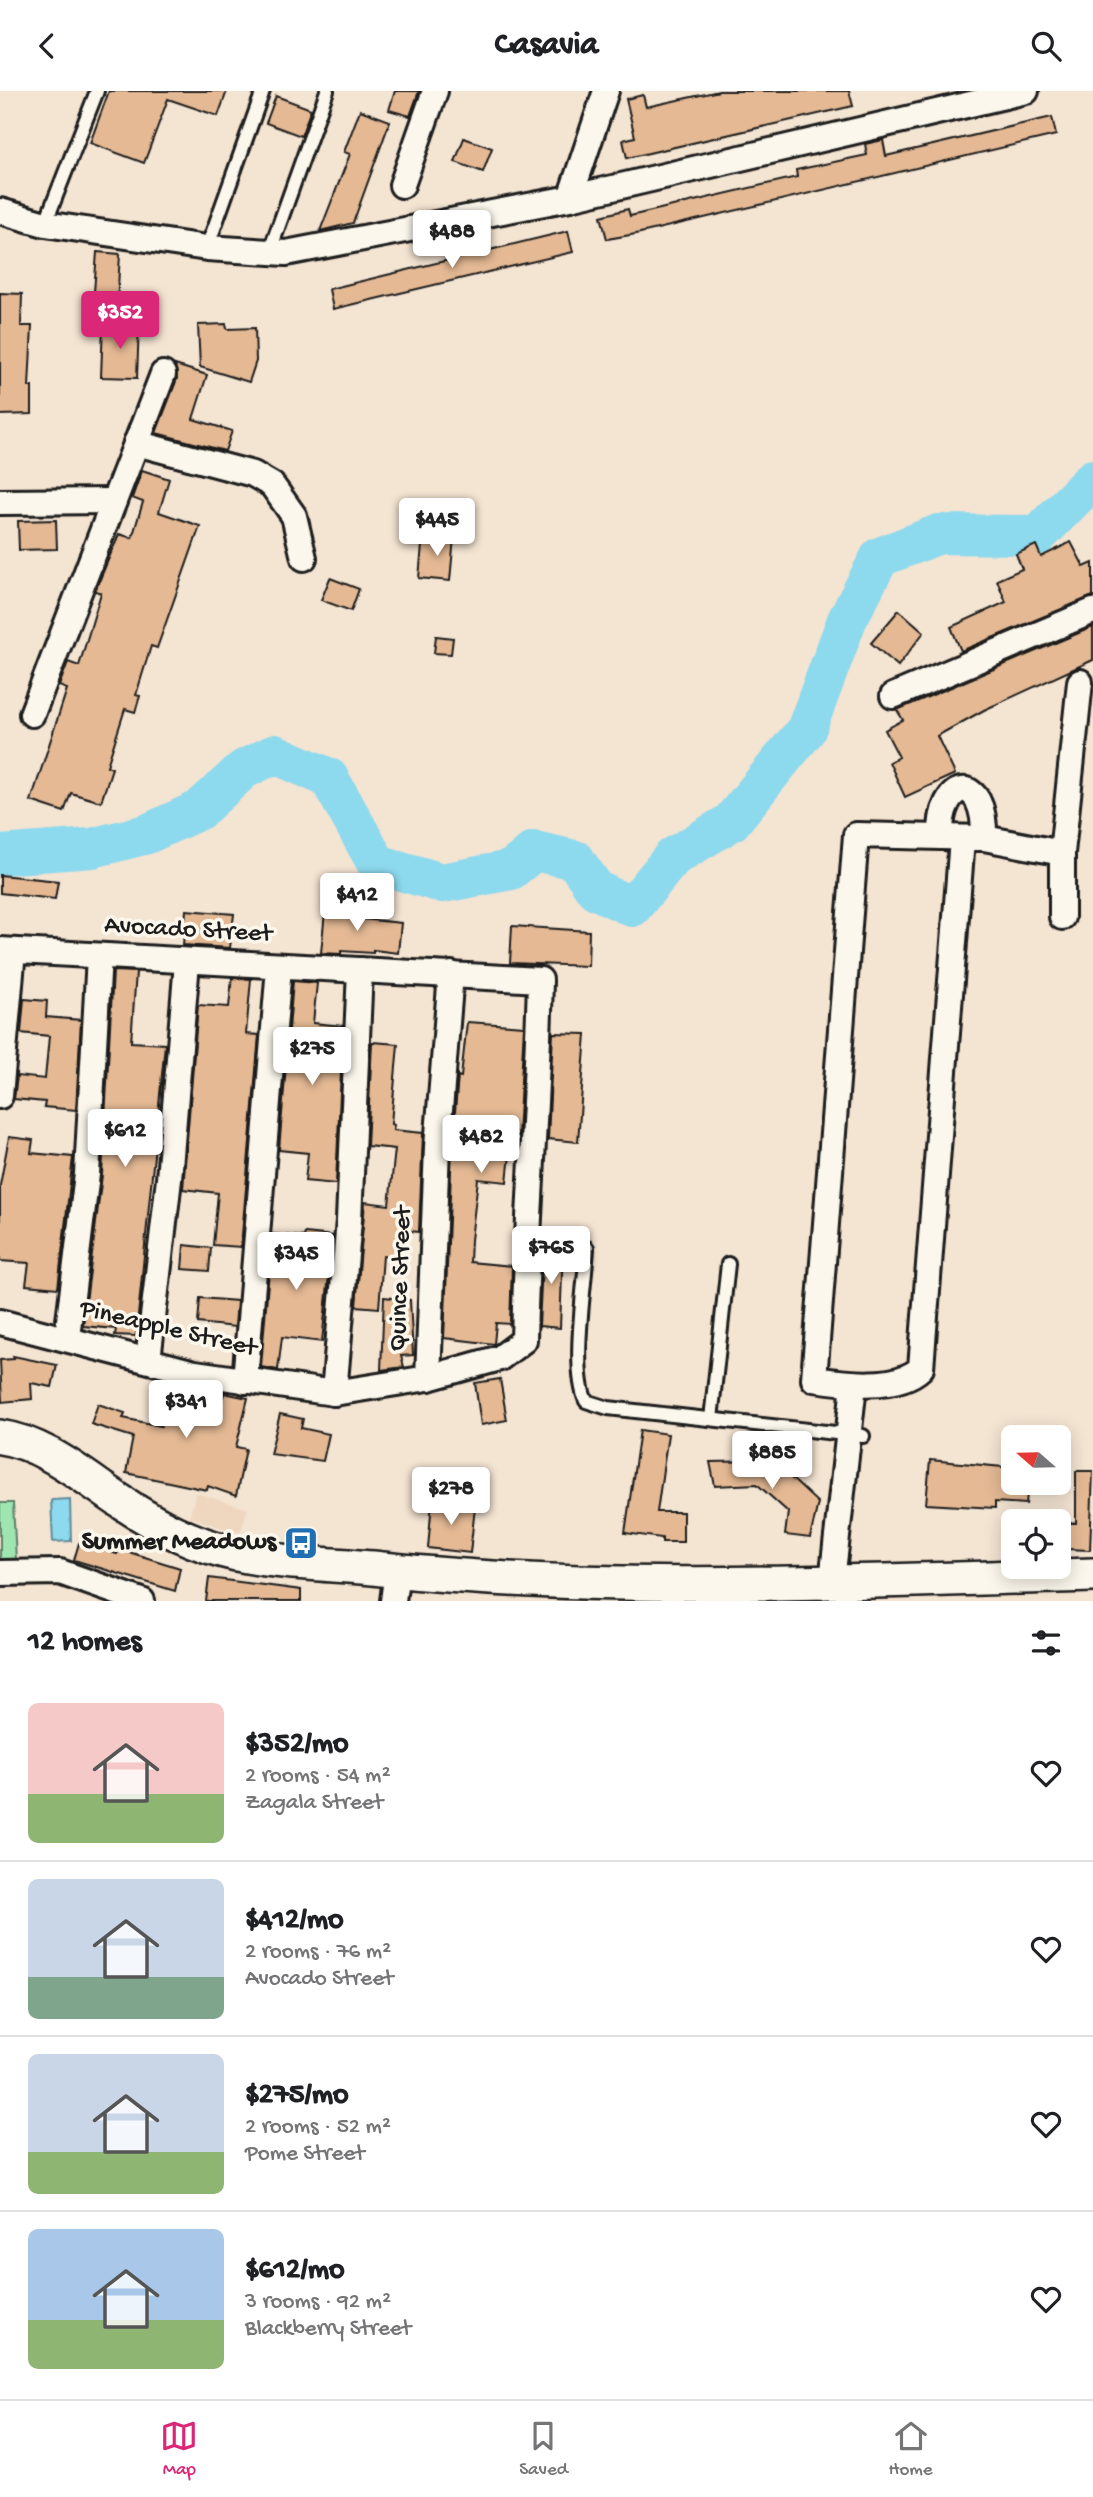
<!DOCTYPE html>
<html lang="en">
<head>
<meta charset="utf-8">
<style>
  :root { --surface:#fff; --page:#f6f6f6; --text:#202124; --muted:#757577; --line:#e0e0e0; --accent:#db2777 }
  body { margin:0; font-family:"Gochi Hand",sans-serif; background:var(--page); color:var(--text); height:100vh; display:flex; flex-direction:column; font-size:26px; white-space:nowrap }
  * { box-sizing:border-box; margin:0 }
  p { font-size:23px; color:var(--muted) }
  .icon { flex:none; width:38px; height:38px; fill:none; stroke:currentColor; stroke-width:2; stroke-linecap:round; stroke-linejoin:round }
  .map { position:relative; height:1510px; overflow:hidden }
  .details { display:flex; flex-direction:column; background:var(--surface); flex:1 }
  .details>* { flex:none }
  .needle { width:46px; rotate:290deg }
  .controls { position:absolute; left:1001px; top:1334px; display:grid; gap:14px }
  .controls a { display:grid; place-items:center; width:70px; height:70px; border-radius:10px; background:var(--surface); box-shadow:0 4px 18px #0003; font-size:35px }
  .price { position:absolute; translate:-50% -60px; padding:0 16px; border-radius:7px; background:#fff; color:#222; font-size:23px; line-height:46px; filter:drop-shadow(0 2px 4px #0008) }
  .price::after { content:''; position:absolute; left:50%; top:42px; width:21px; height:16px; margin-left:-10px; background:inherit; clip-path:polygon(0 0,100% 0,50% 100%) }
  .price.active { background:var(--accent); color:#fff }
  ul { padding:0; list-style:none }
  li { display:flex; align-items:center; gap:21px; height:175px; padding:0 28px }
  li+li { border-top:2px solid var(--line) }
  li span { display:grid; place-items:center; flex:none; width:196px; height:140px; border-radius:10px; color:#555 }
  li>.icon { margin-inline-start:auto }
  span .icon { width:84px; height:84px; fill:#fffc; stroke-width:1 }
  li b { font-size:30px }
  h2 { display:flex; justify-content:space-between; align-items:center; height:84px; padding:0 28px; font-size:30px }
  header { display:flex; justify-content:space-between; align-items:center; height:91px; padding:0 28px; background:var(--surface); font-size:32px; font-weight:700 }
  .dock { display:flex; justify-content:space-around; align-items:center; height:98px; border-top:2px solid var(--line); background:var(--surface); font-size:19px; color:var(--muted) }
  .dock a { display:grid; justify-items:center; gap:4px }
  .dock .active { color:var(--accent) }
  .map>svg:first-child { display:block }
  .built { fill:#efd7bf }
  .green { fill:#9fe5b1; stroke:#5e8066; stroke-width:2 }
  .water { fill:#8dd9ee; stroke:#608d9a; stroke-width:2 }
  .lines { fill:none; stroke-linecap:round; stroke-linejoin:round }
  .river { stroke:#8dd9ee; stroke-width:40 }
  .building { fill:#e4b994; stroke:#1c1c1c; stroke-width:2 }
  .service-casing { stroke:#1c1c1c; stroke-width:18 }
  .minor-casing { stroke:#1c1c1c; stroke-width:30 }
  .secondary-casing { stroke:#1c1c1c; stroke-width:38 }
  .service { stroke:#fbf7ec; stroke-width:12 }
  .minor { stroke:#fbf7ec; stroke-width:24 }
  .secondary { stroke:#fbf7ec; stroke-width:33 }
  .labels { text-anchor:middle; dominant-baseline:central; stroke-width:7; stroke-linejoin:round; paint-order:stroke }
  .street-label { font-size:26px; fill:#1c1c1c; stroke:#fbf7ec }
  .poi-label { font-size:26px; font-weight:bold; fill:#1c1c1c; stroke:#fbf7ec; text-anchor:end }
</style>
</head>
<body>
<header><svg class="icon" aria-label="back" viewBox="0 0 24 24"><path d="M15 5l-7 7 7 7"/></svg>Casavia<svg class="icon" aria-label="search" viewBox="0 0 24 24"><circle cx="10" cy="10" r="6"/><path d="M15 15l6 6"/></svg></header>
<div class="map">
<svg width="1093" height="1510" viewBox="0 0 1093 1510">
  <rect width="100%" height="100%" fill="#f4e4d2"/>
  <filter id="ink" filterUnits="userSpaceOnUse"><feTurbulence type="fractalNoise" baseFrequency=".0143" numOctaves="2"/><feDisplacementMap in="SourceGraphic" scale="14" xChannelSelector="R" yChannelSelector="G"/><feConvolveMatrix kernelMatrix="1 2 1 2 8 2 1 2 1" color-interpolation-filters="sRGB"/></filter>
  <g filter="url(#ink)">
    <polygon class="built" points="196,1402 248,1418 240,1442 189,1426"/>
    <polygon class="green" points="0,1412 13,1412 16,1469 0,1469"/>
    <polygon class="water" points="70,1408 71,1450 53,1451 51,1409"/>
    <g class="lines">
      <polyline class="river" points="0,764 92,757 147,743 199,719 244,678 275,663 329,687 377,773 442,792 511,779 534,760 575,769 596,799 632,816 673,766 731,731 806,639 847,529 880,466 939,443 1038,444 1093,388"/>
    </g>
    <g class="building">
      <polygon points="109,0 227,0 218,25 168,8 144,72 90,52"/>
      <polygon points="395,0 419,0 410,25 389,19"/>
      <polygon points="719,0 849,0 853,15 627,67 623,49 635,46 626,8 643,4 646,16"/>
      <polygon points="276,5 311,18 301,45 266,32"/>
      <polygon points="360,19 390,30 353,132 320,140 350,63 344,61"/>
      <polygon points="1052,26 1056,44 636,143 607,148 601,125 628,118 630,125 797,86 796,79 867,64 865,53 883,49 886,65"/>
      <polygon points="464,47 492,57 483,81 455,71"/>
      <polygon points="568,140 573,161 333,218 329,198"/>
      <polygon points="97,161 120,163 116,230 92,228"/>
      <polygon points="0,202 22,203 21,235 32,235 29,296 32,296 32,323 0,324"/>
      <polygon points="103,232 139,233 137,287 101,286"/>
      <polygon points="226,233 227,238 255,237 256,270 249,291 200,276 198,234"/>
      <polygon points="175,274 207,284 193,328 232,340 225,360 156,342 177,288"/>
      <polygon points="142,379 169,388 159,421 200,435 157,557 151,555 136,604 140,605 135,621 125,618 107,675 112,677 101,711 71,702 64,721 31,710 67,598 59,595 68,571 79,575 101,502 95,500 119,443 132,447 143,411 132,407"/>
      <polygon points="56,429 57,458 19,459 18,430"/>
      <polygon points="423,443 454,446 450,490 419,487"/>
      <polygon points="1071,451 1084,476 1093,472 1093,505 961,560 951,536 1006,511 997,489 1022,478 1016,463 1036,454 1041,466"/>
      <polygon points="330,487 359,498 351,520 321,509"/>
      <polygon points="899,519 924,541 898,575 871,552"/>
      <polygon points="1093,536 1093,569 984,619 937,645 955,683 905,706 889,671 899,666 885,639 903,629 897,619"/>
      <polygon points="436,545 453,547 451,563 434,562"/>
      <polygon points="0,784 58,790 55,808 0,802"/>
      <polygon points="326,810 346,812 344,826 401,832 398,862 373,859 373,862 341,860 341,863 321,862"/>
      <polygon points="186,819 234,823 230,857 183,854"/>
      <polygon points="512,835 589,840 588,875 510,872"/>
      <polygon points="113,880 136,881 131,951 165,953 136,1245 115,1244 116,1238 83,1235 102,1084"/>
      <polygon points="232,887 251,888 246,943 259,944 241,1156 213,1154 218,1102 183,1098 198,914 229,916"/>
      <polygon points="293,890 317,892 313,932 343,935 336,1093 305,1090 308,1062 279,1059"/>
      <polygon points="24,908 47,910 46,926 81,929 76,1019 44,1016 45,1011 14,1008 17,985 45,988 49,945 21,942"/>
      <polygon points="467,931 524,935 518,1045 512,1045 507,1091 478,1088 471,1149 470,1171 512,1175 510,1233 496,1232 494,1253 444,1247 452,1057 458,985 461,986"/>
      <polygon points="553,942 586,943 578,1051 548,1048"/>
      <polygon points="372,951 398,953 391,1033 394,1034 393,1039 423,1042 419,1141 403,1139 400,1167 383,1165 379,1217 356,1215 365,1111 389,1114 395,1058 367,1055"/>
      <polygon points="9,1046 33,1049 31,1062 73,1066 58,1197 26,1194 29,1172 0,1170 0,1094"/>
      <polygon points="305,1142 333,1145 322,1251 282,1246 278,1279 261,1276 272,1143 304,1146"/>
      <polygon points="543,1153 563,1155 560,1237 539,1235"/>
      <polygon points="184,1154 211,1157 209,1180 182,1178"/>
      <polygon points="384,1206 410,1209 413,1264 401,1265 404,1276 381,1279"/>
      <polygon points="200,1207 237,1210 235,1236 198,1232"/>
      <polygon points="13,1265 57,1274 52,1296 31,1292 32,1308 2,1311 0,1269 14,1268"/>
      <polygon points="500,1288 507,1329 481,1334 475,1292"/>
      <polygon points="173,1292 223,1306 224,1302 248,1307 236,1356 246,1358 236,1405 208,1395 207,1399 126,1382 133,1346 91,1333 98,1313 125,1322 123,1327 161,1335"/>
      <polygon points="280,1323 303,1328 301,1337 329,1343 323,1370 270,1363"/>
      <polygon points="640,1339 668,1343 657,1421 683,1421 683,1451 662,1451 662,1447 625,1442"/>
      <polygon points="930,1369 1013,1377 1013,1391 1028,1392 1026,1413 995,1411 995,1417 926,1413"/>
      <polygon points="773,1370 818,1412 810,1447 785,1444 788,1421 757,1393 715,1395 710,1371"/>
      <polygon points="1076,1380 1093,1380 1090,1459 1065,1458 1067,1432 1076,1432"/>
      <polygon points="432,1411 475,1416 470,1462 428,1457"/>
      <polygon points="79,1452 117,1463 119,1458 180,1477 175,1500 74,1469"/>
      <polygon points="209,1487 301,1499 301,1510 206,1510"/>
    </g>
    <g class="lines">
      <g class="service-casing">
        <g id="service">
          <polyline points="45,133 97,0"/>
          <polyline points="207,157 263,0"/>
          <polyline points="269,162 327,0"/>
          <path d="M587 1157C585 1195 571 1278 586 1310L608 1317 863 1345"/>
          <polyline points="711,1328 728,1173"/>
        </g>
      </g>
      <g class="minor-casing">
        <g id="minor">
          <polyline points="402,94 435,0"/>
          <polyline points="570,107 606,0"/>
          <polyline points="0,120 45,133 207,157 286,162 570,107 1026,0"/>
          <polyline points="136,352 253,383 272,394 294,425 304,467"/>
          <polyline points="0,411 114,410"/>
          <polyline points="893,605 1093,520"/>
          <polyline points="32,623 163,283"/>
          <path d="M941 746C939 687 986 679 984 747"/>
          <path d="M962 748 921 1277C897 1300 843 1292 814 1288L856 744 984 747 1062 762"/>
          <polyline points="1062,826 1062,762 1080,591"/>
          <path d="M0 859 540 889C537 1009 527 1129 524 1249L500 1267 428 1287 334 1302 195 1282 0 1231"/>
          <polyline points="0,1005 13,860"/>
          <polyline points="67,1246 87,1083 99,865"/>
          <polyline points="148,1269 169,1088 187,871"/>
          <polyline points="428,1287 437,1056 451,883"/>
          <polyline points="245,1290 279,876"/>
          <polyline points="334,1302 349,1129 360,879"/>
          <polyline points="0,1482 60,1481 142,1510"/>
          <polyline points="832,1490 854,1294"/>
          <polyline points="393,1510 397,1480"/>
        </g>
      </g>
      <g class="secondary-casing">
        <path id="secondary" d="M0 1346C45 1352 86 1388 123 1412 157 1435 196 1454 236 1463 283 1473 335 1473 382 1478 618 1503 856 1490 1093 1484"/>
      </g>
      <use href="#service" class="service"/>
      <use href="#minor" class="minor"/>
      <use href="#secondary" class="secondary"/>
    </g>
  </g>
  <defs>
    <g id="bus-square" transform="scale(1.75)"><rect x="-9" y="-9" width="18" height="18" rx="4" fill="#1f6fb2" stroke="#fbf7ec"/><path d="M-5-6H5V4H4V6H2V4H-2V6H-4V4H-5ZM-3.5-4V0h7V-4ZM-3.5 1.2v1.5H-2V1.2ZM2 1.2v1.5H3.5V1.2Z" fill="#fff"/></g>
  </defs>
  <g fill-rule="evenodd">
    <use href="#bus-square" x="301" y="1452"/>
  </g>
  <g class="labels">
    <g class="street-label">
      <text transform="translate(188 840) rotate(3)">Avocado Street</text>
      <text transform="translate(402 1188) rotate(-88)">Quince Street</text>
      <text transform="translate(168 1239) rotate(13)">Pineapple Street</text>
    </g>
    <g class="poi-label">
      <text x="276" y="1452">Summer Meadows</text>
    </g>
  </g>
</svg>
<div class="controls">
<a><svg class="needle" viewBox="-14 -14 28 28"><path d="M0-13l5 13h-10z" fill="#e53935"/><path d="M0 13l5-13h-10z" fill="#757577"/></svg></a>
<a><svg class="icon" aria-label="locate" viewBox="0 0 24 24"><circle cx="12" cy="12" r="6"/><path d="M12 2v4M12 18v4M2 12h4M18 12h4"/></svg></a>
</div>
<b class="price" style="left:452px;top:179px">$488</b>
<b class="price active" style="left:120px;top:260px">$352</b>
<b class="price" style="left:437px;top:467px">$445</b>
<b class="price" style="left:357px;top:842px">$412</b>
<b class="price" style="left:312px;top:996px">$275</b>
<b class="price" style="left:125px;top:1078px">$612</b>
<b class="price" style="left:481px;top:1084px">$482</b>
<b class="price" style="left:551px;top:1195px">$765</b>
<b class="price" style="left:296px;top:1201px">$345</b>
<b class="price" style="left:186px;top:1349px">$341</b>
<b class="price" style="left:772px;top:1400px">$885</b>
<b class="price" style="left:451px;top:1436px">$278</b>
</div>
<section class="details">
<h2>12 homes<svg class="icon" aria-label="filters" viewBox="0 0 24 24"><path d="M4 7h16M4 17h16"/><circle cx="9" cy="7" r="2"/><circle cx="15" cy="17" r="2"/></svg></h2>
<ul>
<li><span style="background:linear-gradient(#f6c9c9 65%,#8fb573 0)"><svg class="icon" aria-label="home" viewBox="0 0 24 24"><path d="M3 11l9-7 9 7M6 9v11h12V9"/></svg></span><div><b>$352/mo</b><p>2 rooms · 54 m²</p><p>Zagala Street</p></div><svg class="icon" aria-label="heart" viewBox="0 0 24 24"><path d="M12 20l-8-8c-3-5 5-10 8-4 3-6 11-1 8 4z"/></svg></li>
<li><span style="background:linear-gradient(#c9d6e8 70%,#7fa58c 0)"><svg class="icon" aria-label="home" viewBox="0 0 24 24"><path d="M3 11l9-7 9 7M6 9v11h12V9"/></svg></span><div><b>$412/mo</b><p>2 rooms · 76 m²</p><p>Avocado Street</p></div><svg class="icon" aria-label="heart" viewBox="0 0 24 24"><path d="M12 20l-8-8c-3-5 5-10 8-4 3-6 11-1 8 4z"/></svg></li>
<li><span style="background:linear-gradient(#c9d6e8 70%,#8fb573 0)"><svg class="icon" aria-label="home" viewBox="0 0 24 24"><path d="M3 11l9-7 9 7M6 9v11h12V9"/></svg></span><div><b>$275/mo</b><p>2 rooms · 52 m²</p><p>Pome Street</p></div><svg class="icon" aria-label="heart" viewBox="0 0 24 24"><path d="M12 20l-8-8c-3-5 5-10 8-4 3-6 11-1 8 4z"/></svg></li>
<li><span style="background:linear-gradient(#a9c7e8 65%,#8fb573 0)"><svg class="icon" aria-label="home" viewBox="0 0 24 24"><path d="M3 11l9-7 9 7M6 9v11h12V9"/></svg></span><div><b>$612/mo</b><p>3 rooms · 92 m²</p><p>Blackberry Street</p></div><svg class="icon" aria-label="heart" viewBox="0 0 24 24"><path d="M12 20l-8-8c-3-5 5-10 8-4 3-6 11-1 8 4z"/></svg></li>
</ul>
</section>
<nav class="dock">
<a class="active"><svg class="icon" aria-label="map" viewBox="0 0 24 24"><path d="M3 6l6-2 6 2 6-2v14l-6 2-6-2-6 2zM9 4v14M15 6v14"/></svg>Map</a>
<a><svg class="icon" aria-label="saved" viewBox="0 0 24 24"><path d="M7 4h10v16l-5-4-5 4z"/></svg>Saved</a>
<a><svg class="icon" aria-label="home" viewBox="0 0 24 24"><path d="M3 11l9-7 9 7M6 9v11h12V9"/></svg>Home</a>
</nav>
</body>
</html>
